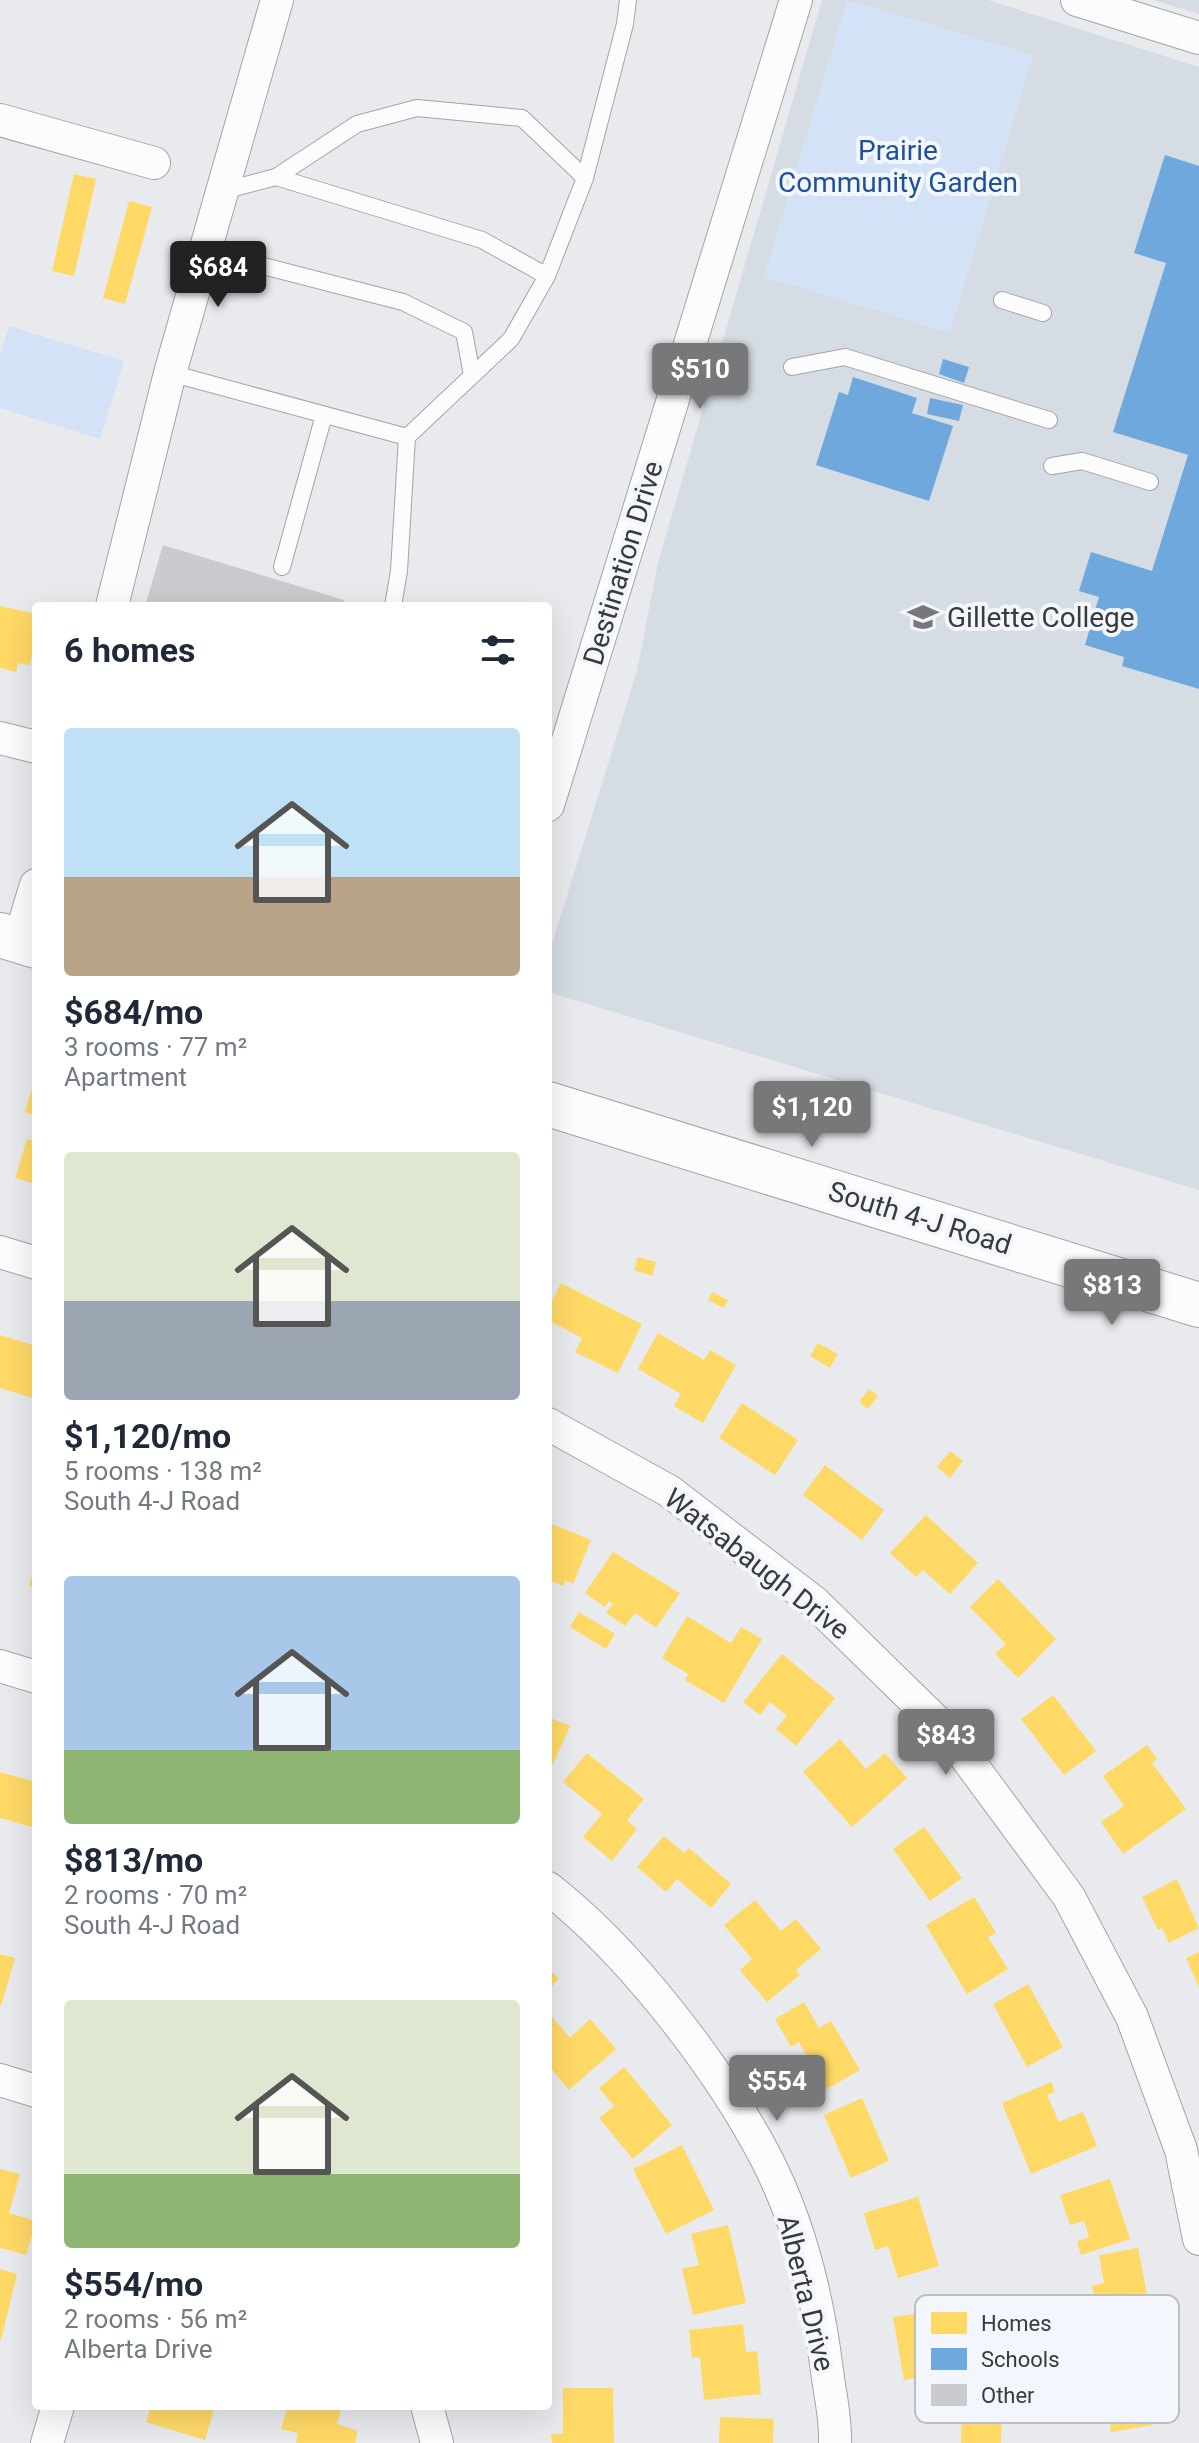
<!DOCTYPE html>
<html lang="en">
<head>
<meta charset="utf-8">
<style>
  :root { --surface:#fff; --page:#f6f6f7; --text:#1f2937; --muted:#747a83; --accent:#76787a }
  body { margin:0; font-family:Roboto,sans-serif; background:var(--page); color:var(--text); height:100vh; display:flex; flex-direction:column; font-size:30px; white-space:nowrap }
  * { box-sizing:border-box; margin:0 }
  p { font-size:26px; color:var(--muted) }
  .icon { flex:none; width:44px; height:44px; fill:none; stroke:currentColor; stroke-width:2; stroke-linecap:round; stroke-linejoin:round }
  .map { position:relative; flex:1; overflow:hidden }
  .sheet { position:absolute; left:32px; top:602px; width:520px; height:1808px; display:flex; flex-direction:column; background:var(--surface); border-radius:8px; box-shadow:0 8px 32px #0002 }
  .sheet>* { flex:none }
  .price { position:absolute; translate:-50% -68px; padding:0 18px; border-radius:8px; background:var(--accent); color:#fff; font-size:26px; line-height:52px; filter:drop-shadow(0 2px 4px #0008) }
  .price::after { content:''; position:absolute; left:50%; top:48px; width:24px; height:18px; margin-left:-12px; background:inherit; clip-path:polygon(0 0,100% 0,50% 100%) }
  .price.on { background:#222; color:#fff }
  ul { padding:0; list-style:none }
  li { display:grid; align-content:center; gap:16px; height:424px; padding:0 32px }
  li span { display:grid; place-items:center; height:248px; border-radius:8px; color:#555 }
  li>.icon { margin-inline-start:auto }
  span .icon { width:144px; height:144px; fill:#fffc; stroke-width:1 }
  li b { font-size:34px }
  h2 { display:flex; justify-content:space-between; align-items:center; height:96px; padding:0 32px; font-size:34px }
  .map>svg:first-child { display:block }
  .built { fill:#d6dce3 }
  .green { fill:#d4e2f7 }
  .homes { fill:#ffd966 }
  .schools { fill:#6fa8dc }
  .building { fill:#cacbce }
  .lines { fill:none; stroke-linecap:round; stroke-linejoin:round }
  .service-casing { stroke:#a3a4a6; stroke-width:18 }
  .minor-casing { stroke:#a3a4a6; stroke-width:34 }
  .secondary-casing { stroke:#a3a4a6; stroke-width:46 }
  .service { stroke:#fcfcfc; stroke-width:16 }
  .minor { stroke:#fcfcfc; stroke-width:32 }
  .secondary { stroke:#fcfcfc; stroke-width:44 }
  .labels { text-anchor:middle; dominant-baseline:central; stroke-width:8; stroke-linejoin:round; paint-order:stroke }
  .park-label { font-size:28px; fill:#1e5297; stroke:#f3f7fd }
  .street-label { font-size:28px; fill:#393a3c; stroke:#f3f7fd }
  .poi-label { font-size:28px; fill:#393a3c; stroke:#f3f7fd; text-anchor:start }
  .key { fill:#f3f7fd; stroke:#bbbec3; stroke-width:2 }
  .key-label { font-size:22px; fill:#393a3c }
</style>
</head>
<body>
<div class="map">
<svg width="1199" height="2443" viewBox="0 0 1199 2443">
  <rect width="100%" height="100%" fill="#e8eaed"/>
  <g class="built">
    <polygon points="822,0 988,0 1199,67 1199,1190 548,992 548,957 637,671 658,563"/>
    <polygon points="1153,0 1199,0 1199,14"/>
  </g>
  <g class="green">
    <polygon points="847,0 1033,55 950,333 764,277"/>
    <polygon points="9,326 124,361 100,439 0,408 0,355"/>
  </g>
  <g class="homes">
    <polygon points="74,174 96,179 74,276 52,271"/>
    <polygon points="129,201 152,207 125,304 103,298"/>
    <polygon points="0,606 36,614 36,638 30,665 18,663 16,672 0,668"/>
    <polygon points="35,1079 36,1079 36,1116 25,1112"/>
    <polygon points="27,1139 36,1141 36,1184 15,1178"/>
    <polygon points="638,1257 656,1262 652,1276 634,1270"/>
    <polygon points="561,1283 642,1324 618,1373 575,1352 582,1338 548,1320 548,1309"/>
    <polygon points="712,1292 728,1300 724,1308 708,1300"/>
    <polygon points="658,1333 704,1360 710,1350 736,1365 703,1423 674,1406 681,1394 638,1369"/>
    <polygon points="0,1335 36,1346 36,1399 0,1388"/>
    <polygon points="818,1343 838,1354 830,1368 810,1356"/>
    <polygon points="869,1389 878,1396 868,1409 859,1402"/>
    <polygon points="742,1403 798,1440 775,1475 719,1438"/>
    <polygon points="950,1451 963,1461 950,1478 937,1467"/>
    <polygon points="825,1465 884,1510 862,1540 803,1495"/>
    <polygon points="926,1515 978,1563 950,1594 923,1570 916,1577 890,1553"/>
    <polygon points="552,1524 591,1540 573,1584 565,1580 563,1586 548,1580 548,1533"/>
    <polygon points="613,1552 680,1593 656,1628 635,1613 625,1626 606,1613 613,1604 609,1601 605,1607 585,1593"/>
    <polygon points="35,1564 36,1564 36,1588 29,1586"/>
    <polygon points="998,1579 1056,1639 1018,1678 995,1654 1006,1644 970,1607"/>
    <polygon points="579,1612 615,1634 606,1649 570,1627"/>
    <polygon points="687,1616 731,1643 741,1627 762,1639 724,1703 685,1680 688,1674 662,1658"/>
    <polygon points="782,1654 835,1698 796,1746 776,1729 787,1716 770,1702 760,1715 743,1702"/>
    <polygon points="1053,1695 1096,1751 1064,1775 1021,1719"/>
    <polygon points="548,1717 570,1726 548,1775"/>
    <polygon points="840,1739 866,1769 885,1753 907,1778 852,1827 803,1772"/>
    <polygon points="1147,1745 1157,1759 1152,1763 1186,1809 1123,1854 1101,1822 1124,1806 1103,1776"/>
    <polygon points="587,1753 644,1799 627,1820 637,1829 612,1861 583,1837 602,1814 563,1782"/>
    <polygon points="0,1772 36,1782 36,1828 0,1818"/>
    <polygon points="924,1827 962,1878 930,1901 893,1849"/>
    <polygon points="664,1836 684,1853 689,1848 731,1884 711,1908 677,1879 666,1892 637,1867"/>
    <polygon points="1177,1879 1199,1928 1169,1943 1162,1928 1158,1930 1142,1897"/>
    <polygon points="974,1897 996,1933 988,1937 1008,1969 967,1994 926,1925"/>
    <polygon points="755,1900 781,1931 796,1919 821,1949 796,1970 800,1975 767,2002 740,1970 752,1959 724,1925"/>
    <polygon points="1199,1952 1199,1987 1186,1958"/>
    <polygon points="0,1954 15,1958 1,2006 0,2006"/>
    <polygon points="548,1969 559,1978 548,1991"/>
    <polygon points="1028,1984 1063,2047 1027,2067 993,2004"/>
    <polygon points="804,2002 819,2028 831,2021 860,2070 818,2094 800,2063 808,2058 799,2042 791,2047 775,2019"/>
    <polygon points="551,2016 570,2038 590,2019 616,2049 569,2090 548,2065 548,2019"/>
    <polygon points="624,2067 672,2125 633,2159 599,2118 614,2106 599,2088"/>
    <polygon points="1051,2082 1055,2092 1047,2095 1059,2122 1083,2112 1097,2146 1031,2174 1002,2103"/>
    <polygon points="862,2098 889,2161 851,2178 824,2115"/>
    <polygon points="682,2145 714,2210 666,2234 633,2169"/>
    <polygon points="0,2169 20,2174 9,2213 36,2221 26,2255 0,2248"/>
    <polygon points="1110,2179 1130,2239 1081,2255 1077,2241 1089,2237 1084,2221 1070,2225 1060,2195"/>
    <polygon points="918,2197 939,2266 898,2278 888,2246 875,2250 864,2213"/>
    <polygon points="728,2225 746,2303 693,2315 682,2269 699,2265 691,2234"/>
    <polygon points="1138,2248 1150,2310 1099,2320 1092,2286 1104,2283 1099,2255"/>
    <polygon points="0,2269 17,2274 1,2340 0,2340"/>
    <polygon points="934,2311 944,2373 904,2380 893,2317"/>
    <polygon points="743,2324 746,2352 757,2351 761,2394 704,2400 700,2357 692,2358 689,2330"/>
    <polygon points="1154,2344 1159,2382 1147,2383 1153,2425 1111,2432 1100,2352"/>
    <polygon points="563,2388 613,2388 614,2443 552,2443 551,2434 563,2434"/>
    <polygon points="151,2406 215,2406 205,2440 146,2422"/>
    <polygon points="288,2406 342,2406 337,2424 358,2431 355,2443 296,2443 298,2433 281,2429"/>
    <polygon points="962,2410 1002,2411 1001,2443 961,2443"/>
    <polygon points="720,2417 774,2419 773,2443 719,2443"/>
  </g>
  <g class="schools">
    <polygon points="1165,155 1199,166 1199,689 1122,666 1124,657 1085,645 1099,597 1079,591 1091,552 1152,571 1188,455 1113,432 1166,263 1134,253"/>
    <polygon points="943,359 969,367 964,383 939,374"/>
    <polygon points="853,377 917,398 912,413 953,426 929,501 816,465 839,392 848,395"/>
    <polygon points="930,398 963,405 959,421 927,414"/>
  </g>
  <polygon class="building" points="163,545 344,600 342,606 145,606"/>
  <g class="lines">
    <g class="service-casing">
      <g id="service">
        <polyline points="276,177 482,240 547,276"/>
        <polyline points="223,191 276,177 357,124 417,108 522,118 585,178"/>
        <polyline points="205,251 403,302 464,332 472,375"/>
        <polyline points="1002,300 1043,313"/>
        <polyline points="792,367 845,357 1049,420"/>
        <polyline points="170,373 407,437"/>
        <polyline points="1052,466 1082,461 1150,482"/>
        <polyline points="282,567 324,415"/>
        <polyline points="393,606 399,571 407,437 511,339 547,276 585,178 625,24 628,0"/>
      </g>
    </g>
    <g class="minor-casing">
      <g id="minor">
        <polyline points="1077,0 1199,38"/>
        <polyline points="0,120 154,163"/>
        <polyline points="112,606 170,373 277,0"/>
        <polyline points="0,738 36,747"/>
        <polyline points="548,805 796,0"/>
        <polyline points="19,941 36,885"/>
        <polyline points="0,1252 36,1263"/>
        <polyline points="548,1424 669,1491 814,1602 948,1733 1069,1897 1132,2017 1181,2150 1199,2239"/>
        <polyline points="0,1666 36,1677"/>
        <path d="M548 1888C629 1951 717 2065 765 2156 799 2221 818 2298 827 2371 830 2394 836 2419 835 2443"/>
        <polyline points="0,2080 36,2091"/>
        <polyline points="427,2406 437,2443"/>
        <polyline points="47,2443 58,2406"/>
      </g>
    </g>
    <g class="secondary-casing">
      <g id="secondary">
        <polyline points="0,935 36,946"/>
        <polyline points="548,1104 1199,1305"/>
      </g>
    </g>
    <use href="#service" class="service"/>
    <use href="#minor" class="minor"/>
    <use href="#secondary" class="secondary"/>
  </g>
  <defs>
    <g id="university-bare" transform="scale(2.4)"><path d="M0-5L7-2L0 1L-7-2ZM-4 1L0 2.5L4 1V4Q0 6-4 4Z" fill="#76787a" stroke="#f3f7fd" stroke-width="2.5" paint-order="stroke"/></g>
  </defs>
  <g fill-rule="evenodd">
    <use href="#university-bare" x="923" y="617"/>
  </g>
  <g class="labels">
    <g class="park-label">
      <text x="898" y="150">Prairie<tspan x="898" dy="32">Community Garden</tspan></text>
    </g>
    <g class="street-label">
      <text transform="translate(623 563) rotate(-73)">Destination Drive</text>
      <text transform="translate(920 1218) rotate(17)">South 4-J Road</text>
      <text transform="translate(757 1564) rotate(38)">Watsabaugh Drive</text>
      <text transform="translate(806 2293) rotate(76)">Alberta Drive</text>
    </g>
    <g class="poi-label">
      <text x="947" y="617">Gillette College</text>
    </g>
  </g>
  <rect x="915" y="2295" width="264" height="128" rx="12" class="key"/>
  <rect x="931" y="2312" width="36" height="22" fill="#ffd966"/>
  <rect x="931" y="2348" width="36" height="22" fill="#6fa8dc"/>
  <rect x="931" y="2384" width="36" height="22" fill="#cacbce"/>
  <g class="key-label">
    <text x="981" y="2331">Homes</text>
    <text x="981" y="2367">Schools</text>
    <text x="981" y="2403">Other</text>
  </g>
</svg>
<b class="price on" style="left:218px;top:309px">$684</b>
<b class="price" style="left:700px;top:411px">$510</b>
<b class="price" style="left:812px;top:1149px">$1,120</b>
<b class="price" style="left:1112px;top:1327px">$813</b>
<b class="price" style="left:946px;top:1777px">$843</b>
<b class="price" style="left:777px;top:2123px">$554</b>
<section class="sheet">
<h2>6 homes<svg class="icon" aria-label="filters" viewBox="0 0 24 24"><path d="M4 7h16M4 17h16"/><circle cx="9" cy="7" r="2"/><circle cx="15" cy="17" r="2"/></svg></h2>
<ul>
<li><span style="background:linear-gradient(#bfe0f5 60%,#b9a48a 0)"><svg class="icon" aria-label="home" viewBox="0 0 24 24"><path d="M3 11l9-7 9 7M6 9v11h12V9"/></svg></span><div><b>$684/mo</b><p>3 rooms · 77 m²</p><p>Apartment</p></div></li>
<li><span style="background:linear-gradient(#dfe7d0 60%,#9aa5b1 0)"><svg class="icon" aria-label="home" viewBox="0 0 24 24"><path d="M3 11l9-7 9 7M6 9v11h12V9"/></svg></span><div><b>$1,120/mo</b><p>5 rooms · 138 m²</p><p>South 4-J Road</p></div></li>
<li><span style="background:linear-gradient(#a9c7e8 70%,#8fb573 0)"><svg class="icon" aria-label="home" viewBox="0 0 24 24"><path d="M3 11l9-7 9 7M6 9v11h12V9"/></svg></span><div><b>$813/mo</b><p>2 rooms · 70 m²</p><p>South 4-J Road</p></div></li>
<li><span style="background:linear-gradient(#dfe7d0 70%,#8fb573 0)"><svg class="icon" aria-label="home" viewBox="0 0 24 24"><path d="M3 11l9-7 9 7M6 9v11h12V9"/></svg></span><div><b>$554/mo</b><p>2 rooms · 56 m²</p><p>Alberta Drive</p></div></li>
</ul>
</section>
</div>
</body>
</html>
